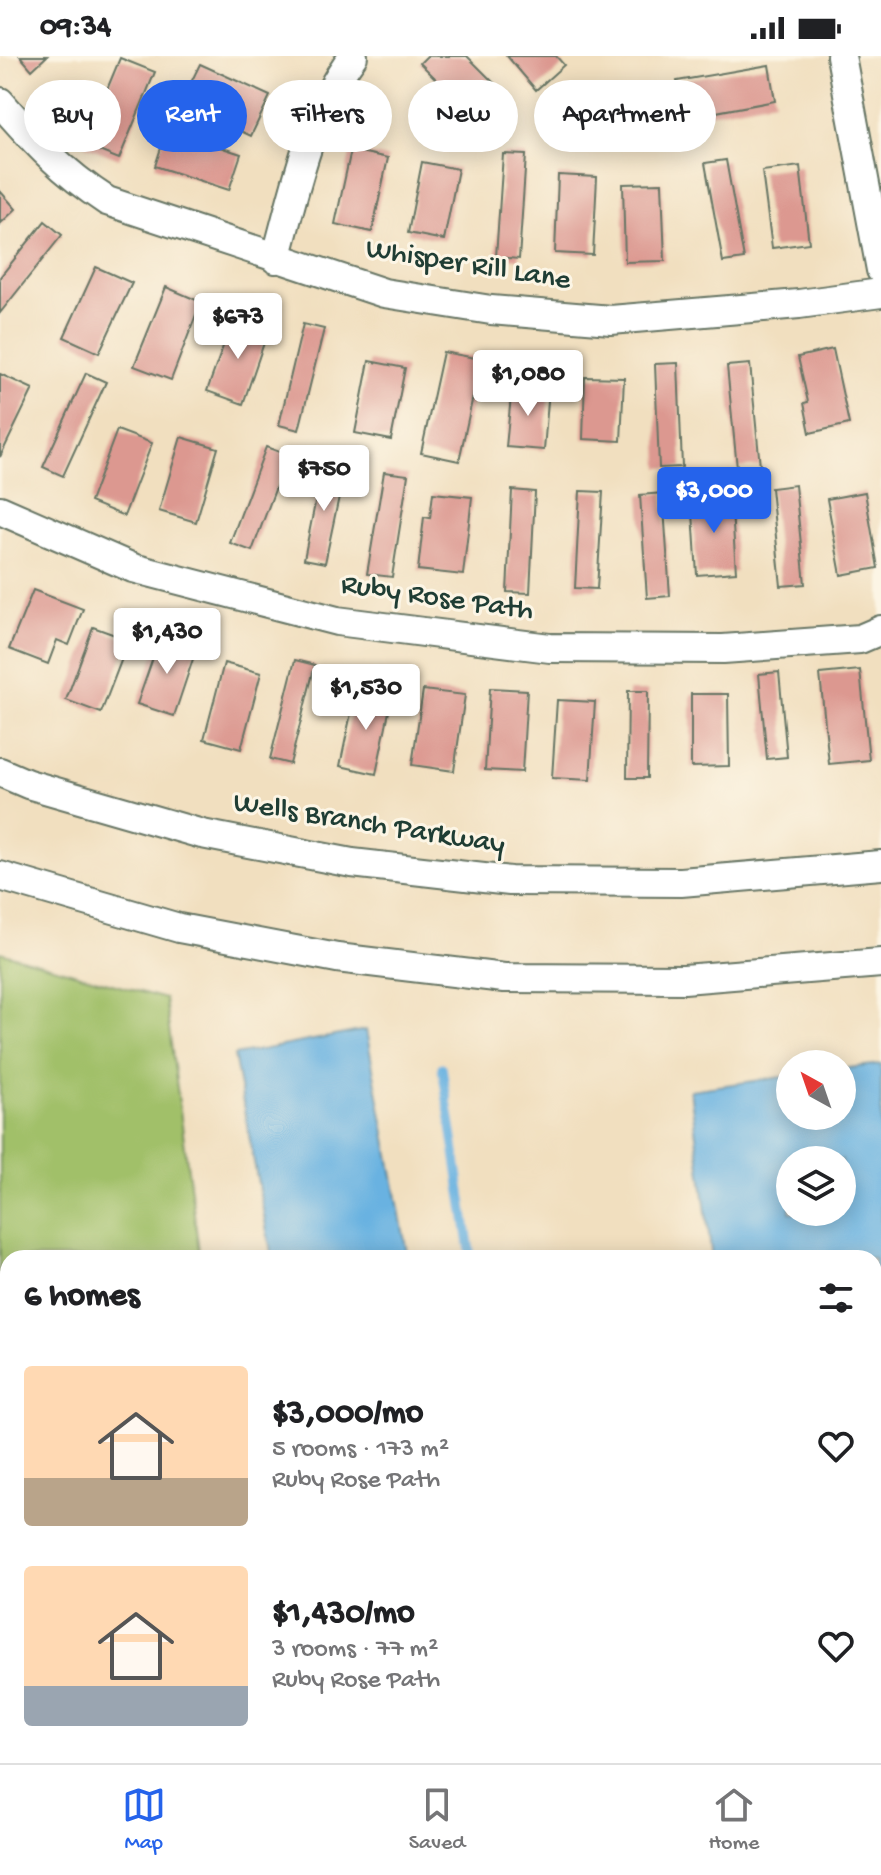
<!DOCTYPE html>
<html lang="en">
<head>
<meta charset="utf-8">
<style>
  :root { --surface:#fff; --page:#f2f2f2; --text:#202124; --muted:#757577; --line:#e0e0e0; --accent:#2563eb }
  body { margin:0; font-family:"Gochi Hand",sans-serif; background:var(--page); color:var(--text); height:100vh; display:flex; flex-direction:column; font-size:30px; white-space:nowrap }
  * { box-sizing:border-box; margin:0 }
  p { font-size:26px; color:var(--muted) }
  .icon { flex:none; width:44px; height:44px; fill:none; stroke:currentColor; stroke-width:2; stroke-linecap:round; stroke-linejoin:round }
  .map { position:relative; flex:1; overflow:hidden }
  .panel { position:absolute; left:0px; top:1194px; width:882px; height:514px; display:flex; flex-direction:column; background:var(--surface); border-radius:24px 24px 0 0; box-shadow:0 4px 20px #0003 }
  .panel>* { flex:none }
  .hud { position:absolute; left:24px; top:24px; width:834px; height:72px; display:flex; gap:16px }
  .needle { width:52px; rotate:320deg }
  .tools { position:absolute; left:776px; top:994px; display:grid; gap:16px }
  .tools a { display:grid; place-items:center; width:80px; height:80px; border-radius:50%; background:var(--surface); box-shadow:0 4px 20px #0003; font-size:40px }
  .price { position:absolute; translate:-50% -68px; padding:0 18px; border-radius:8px; background:#fff; color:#222; font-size:26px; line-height:52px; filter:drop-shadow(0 2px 4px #0008) }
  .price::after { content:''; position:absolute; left:50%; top:48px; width:24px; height:18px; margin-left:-12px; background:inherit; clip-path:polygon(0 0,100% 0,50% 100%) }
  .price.selected { background:var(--accent); color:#fff }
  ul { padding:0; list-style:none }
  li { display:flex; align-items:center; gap:24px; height:200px; padding:0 24px }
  li span { display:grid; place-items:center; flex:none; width:224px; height:160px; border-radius:8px; color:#555 }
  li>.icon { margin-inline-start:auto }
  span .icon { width:96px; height:96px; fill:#fffc; stroke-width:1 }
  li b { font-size:34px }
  h2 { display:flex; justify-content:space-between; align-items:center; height:96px; padding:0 24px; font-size:34px }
  .chip { padding:0 28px; border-radius:36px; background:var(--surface); box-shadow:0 4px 20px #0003; font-size:28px; line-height:72px }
  .chip.selected { background:var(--accent); color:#fff }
  .status { display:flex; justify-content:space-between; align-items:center; height:56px; padding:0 40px; background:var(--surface); direction:ltr }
  .status svg { height:22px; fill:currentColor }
  .tab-bar { display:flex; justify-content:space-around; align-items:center; height:112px; border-top:2px solid var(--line); background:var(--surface); font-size:22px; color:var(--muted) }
  .tab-bar a { display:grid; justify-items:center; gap:4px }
  .tab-bar .selected { color:var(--accent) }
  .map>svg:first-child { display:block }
  .green { fill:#a1c069; stroke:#607e4e; stroke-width:2 }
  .forest { fill:#80a65d; stroke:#507248; stroke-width:2 }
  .water { fill:#69b2e1; stroke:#44788a; stroke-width:2; fill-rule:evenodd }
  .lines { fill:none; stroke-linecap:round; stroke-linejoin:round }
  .stream { stroke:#69b2e1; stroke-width:9 }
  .building { fill:#dc9890 }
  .minor-casing { stroke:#687665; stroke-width:32 }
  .minor { stroke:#fff; stroke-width:28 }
  .labels { text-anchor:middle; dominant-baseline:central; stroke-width:6; stroke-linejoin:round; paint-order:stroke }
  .street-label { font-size:30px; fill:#1f3d34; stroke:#fcf5e5 }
</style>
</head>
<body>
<div class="status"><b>09:34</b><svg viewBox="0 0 49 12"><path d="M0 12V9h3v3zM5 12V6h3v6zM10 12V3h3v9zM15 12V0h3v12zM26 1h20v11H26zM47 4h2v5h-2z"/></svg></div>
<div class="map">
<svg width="881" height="1707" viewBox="0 0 881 1707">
  <rect width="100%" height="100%" fill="#fcf5e5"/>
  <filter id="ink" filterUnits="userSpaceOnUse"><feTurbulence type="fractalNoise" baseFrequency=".0125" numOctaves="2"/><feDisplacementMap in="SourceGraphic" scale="16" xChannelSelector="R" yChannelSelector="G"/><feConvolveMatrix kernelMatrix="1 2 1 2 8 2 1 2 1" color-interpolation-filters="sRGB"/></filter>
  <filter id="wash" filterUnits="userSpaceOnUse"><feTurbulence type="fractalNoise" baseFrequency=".006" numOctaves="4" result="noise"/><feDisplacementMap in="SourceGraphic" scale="32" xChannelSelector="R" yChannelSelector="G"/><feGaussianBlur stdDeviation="1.8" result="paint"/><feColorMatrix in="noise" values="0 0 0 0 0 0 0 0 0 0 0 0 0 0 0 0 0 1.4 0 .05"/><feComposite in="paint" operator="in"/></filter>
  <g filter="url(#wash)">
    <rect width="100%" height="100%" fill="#f1dfbf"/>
    <polygon class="green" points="0,896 165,943 200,1202 8,1202 8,1531 0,1518"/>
    <g class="forest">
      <polygon points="881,1324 881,1707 796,1707 786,1700 874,1700 874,1326"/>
      <polygon points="0,1518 8,1531 8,1700 588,1700 592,1707 0,1707"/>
    </g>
    <g class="water">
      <polygon points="366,974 408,1202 272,1202 234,999"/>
      <path d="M881 1008V1296L874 1297V1202H712L690 1034 790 1020V1060H842V1013ZM790 1104H842V1156H790Z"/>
    </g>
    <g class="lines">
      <g class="stream">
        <polyline points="442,1011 471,1202"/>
        <polyline points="695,1700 707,1707"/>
      </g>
    </g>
    <g id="blocks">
      <g class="building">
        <polygon points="20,0 47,0 32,14"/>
        <polygon points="427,0 467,0 511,44 484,71 420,7"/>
        <polygon points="507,0 556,0 564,9 536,34"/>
        <polygon points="120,2 155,16 119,103 84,89"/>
        <polygon points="200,8 270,40 251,80 181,47"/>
        <polygon points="769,9 775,45 684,62 677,25"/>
        <polygon points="167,74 241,98 229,134 155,110"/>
        <polygon points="351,94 388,102 372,176 335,168"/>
        <polygon points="503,98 526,99 519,203 496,201"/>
        <polygon points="726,104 744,203 723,206 705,107"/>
        <polygon points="422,106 458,113 444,184 408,177"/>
        <polygon points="800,110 809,187 772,192 762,115"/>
        <polygon points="558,119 597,121 593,199 555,197"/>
        <polygon points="662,127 665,205 625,206 623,128"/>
        <polygon points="0,135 16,153 0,168"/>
        <polygon points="45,165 62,179 0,257 0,221"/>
        <polygon points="96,211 132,227 99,297 64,281"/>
        <polygon points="166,231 201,246 171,324 134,310"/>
        <polygon points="233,263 268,275 243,348 207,335"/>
        <polygon points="303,268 324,273 299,374 279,369"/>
        <polygon points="833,293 849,368 810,377 804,347 808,346 798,301"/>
        <polygon points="443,296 481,303 459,405 421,397"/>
        <polygon points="369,305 405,312 391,384 355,377"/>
        <polygon points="678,307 682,411 659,412 655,308"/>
        <polygon points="750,308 760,410 737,412 727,310"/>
        <polygon points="86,317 106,326 63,420 43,411"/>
        <polygon points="0,318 33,333 0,401"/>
        <polygon points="585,321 624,322 621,385 583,383"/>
        <polygon points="512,330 549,333 544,394 506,391"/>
        <polygon points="117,374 152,387 124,460 90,446"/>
        <polygon points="181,381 218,392 196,466 159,455"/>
        <polygon points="266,391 288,399 252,495 230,487"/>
        <polygon points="323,407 345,412 325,507 304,503"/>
        <polygon points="384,416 408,419 392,521 367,518"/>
        <polygon points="795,429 805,528 781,530 771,432"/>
        <polygon points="512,434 535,436 530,537 507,536"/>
        <polygon points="580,435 603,436 597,533 575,532"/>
        <polygon points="865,436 878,512 841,519 827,443"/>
        <polygon points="433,437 472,441 463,519 418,514 424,461 430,462"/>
        <polygon points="663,437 670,540 647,542 640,439"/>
        <polygon points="731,439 736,516 697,519 692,441"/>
        <polygon points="33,534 83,553 69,589 57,584 48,608 9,593"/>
        <polygon points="93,571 129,584 101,657 66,644"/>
        <polygon points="161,579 197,591 174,660 137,648"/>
        <polygon points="295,604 315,609 290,708 270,703"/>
        <polygon points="224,607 261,617 241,693 204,683"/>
        <polygon points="860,614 869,704 829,708 820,618"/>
        <polygon points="779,616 787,701 767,703 759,618"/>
        <polygon points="490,632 527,634 522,716 485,714"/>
        <polygon points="356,633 392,641 376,718 340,710"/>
        <polygon points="423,634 465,639 454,715 412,709"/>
        <polygon points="628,635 648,635 647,722 627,722"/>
        <polygon points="691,638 728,638 729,710 691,711"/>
        <polygon points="557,644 595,646 590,724 552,722"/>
      </g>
    </g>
  </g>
  <g filter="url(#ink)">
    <use href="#blocks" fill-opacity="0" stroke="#687665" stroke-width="2"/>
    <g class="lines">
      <g class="minor-casing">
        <g id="minor">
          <polyline points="841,0 881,214"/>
          <path d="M0 46C35 86 61 115 107 145L384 237 491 254 611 264 799 248 881 237"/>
          <path d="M276 203C295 134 309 59 353 0"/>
          <polyline points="0,454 133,512 337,565 550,592 723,593 860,583 881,574"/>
          <polyline points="0,716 28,728 202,778 352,807 510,825 681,826 881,809"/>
          <polyline points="0,820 179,872 337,902 504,922 684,923 881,907"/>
        </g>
      </g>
      <use href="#minor" class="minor"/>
    </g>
  </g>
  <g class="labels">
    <g class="street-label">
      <text transform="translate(468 210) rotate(9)">Whisper Rill Lane</text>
      <text transform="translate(437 543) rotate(8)">Ruby Rose Path</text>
      <text transform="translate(369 769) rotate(9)">Wells Branch Parkway</text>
    </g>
  </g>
</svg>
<div class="tools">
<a><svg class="needle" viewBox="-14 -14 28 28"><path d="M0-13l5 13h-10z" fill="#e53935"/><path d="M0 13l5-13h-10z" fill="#757577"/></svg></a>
<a><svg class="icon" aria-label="layers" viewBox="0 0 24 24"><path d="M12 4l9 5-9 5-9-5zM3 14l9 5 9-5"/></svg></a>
</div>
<b class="price" style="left:238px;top:305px">$673</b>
<b class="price" style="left:528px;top:362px">$1,080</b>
<b class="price" style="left:324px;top:457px">$750</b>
<b class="price selected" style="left:714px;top:479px">$3,000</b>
<b class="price" style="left:167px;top:620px">$1,430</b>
<b class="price" style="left:366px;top:676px">$1,530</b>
<div class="hud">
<a class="chip">Buy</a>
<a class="chip selected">Rent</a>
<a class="chip">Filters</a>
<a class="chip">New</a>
<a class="chip">Apartment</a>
</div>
<section class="panel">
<h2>6 homes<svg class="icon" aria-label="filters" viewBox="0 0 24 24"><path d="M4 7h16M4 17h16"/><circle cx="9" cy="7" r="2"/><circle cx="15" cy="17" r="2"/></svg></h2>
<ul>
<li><span style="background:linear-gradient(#ffd9b3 70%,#b9a48a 0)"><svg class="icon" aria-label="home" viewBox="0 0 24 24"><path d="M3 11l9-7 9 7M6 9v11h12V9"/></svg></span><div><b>$3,000/mo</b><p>5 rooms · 173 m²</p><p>Ruby Rose Path</p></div><svg class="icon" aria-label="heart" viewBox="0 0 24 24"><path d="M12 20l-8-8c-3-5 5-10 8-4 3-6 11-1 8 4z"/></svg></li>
<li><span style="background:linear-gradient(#ffd9b3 75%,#9aa5b1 0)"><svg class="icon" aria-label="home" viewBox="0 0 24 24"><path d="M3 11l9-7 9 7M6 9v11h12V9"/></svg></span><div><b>$1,430/mo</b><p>3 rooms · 77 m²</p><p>Ruby Rose Path</p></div><svg class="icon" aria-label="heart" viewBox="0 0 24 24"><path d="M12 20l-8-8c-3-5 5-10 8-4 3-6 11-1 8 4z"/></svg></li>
</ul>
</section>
</div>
<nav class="tab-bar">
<a class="selected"><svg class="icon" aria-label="map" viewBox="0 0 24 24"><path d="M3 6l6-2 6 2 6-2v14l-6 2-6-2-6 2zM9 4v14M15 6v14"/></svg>Map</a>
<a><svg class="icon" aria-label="saved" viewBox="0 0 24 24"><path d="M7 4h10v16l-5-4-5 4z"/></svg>Saved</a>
<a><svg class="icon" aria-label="home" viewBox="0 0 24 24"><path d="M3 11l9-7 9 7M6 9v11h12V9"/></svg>Home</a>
</nav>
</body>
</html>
